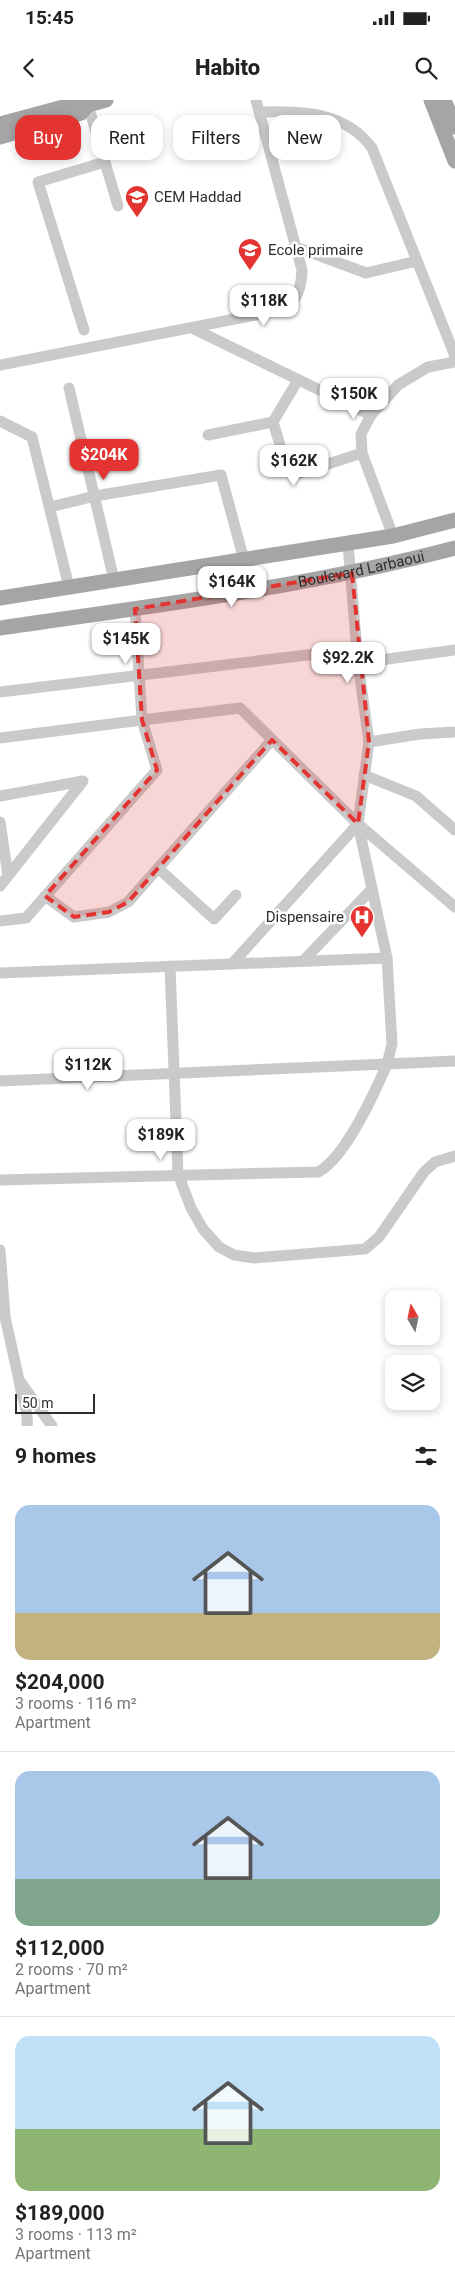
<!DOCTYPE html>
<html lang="en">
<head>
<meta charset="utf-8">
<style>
  :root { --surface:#fff; --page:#f6f6f6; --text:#222; --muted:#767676; --line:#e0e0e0; --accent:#e33431 }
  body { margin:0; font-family:Roboto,sans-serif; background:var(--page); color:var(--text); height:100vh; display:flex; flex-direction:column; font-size:19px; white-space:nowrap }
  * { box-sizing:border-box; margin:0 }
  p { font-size:16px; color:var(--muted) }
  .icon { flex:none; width:28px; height:28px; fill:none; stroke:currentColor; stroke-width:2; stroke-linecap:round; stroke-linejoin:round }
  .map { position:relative; height:1326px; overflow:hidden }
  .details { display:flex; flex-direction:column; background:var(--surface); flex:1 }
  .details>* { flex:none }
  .hud { position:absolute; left:15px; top:15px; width:425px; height:45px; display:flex; gap:10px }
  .needle { width:32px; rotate:351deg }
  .buttons { position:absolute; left:385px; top:1190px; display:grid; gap:10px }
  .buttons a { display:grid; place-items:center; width:55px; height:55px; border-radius:10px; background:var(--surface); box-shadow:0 2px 8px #0003; font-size:25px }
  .scale { position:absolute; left:15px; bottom:12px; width:80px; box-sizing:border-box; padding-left:5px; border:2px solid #2d2d2d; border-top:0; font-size:14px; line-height:18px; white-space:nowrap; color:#2d2d2d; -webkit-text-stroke:4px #fff; paint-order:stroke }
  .price { position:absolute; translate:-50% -42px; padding:0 11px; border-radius:10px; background:#fff; color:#222; font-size:16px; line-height:32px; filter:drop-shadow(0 1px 2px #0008) }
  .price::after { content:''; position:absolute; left:50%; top:30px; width:15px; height:11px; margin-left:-8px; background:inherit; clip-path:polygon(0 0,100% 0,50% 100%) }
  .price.current { background:var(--accent); color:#fff }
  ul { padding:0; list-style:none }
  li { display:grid; align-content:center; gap:10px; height:265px; padding:0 15px }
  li+li { border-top:1px solid var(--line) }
  li span { display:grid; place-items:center; height:155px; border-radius:15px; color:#555 }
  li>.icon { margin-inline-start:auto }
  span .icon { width:90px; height:90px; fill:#fffc; stroke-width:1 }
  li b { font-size:21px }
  h2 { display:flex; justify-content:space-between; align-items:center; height:60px; padding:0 15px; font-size:21px }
  .chip { padding:0 18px; border-radius:15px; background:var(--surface); box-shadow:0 2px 8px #0003; font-size:18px; line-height:45px }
  .chip.current { background:var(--accent); color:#fff }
  .status { display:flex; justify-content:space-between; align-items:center; height:35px; padding:0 25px; background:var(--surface); direction:ltr }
  .status svg { height:14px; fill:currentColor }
  header { display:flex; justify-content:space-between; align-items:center; height:65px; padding:0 15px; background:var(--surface); font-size:22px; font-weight:800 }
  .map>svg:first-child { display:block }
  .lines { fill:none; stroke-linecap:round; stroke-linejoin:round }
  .minor { stroke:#cacaca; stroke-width:11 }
  .major { stroke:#a5a5a5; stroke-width:15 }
  .marked { fill:#e33431; fill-opacity:0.2; stroke:#e33431; stroke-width:4; stroke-dasharray:10 6; stroke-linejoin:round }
  .labels { text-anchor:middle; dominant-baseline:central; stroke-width:5; stroke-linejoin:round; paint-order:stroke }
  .poi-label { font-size:15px; fill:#2d2d2d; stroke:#fff; text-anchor:start }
  .street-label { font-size:15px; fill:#2d2d2d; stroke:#fff }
</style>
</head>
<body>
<div class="status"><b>15:45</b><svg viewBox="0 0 49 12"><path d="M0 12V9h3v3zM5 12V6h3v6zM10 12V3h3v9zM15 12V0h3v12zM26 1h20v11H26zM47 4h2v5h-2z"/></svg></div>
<header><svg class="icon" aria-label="back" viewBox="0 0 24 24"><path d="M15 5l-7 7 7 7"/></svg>Habito<svg class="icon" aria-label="search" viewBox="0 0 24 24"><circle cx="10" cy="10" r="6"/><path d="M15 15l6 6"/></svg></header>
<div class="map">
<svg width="455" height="1326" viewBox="0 0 455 1326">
  <rect width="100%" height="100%" fill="#fff"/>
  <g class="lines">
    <g class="minor">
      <polyline points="88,5 118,106"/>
      <path d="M259 12C301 11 345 11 372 48L455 256"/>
      <polyline points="296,147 366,173 417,161"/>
      <polyline points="192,228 371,315"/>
      <polyline points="84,230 38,82 105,62"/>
      <path d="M0 265 266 213C293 205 301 199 302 170L256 0"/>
      <polyline points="69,288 114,480"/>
      <polyline points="0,321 32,337 69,487"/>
      <polyline points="273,322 288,371 297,374 362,353"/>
      <polyline points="208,335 273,322 298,280"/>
      <polyline points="50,407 95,396 221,375 244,460"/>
      <polyline points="393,436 362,353 361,334 371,315 398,285 428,267 455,262"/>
      <polyline points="348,444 358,563 369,642 358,724 387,858 392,944 387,964 455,961"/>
      <polyline points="358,563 455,550"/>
      <polyline points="0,592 357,549"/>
      <polyline points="0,638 142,620 135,509"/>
      <polyline points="369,642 420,634 455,632"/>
      <polyline points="364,675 416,696 455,730"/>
      <polyline points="0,696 83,681 0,786"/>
      <polyline points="0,722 8,776"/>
      <polyline points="158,768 214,819 236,795"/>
      <polyline points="45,796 74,817 109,812 128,802 272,640"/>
      <polyline points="0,821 26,818 157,670 142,620 240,608 358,724 455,807"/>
      <polyline points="303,861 372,789"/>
      <polyline points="232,864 358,724"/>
      <polyline points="170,866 178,1074 191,1108 203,1129 219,1147 234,1155 254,1158 365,1149 379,1137 424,1072 435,1062 455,1056"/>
      <polyline points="0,873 387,858"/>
      <path d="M0 981 387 964C375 992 345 1058 318 1072L0 1080"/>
      <polyline points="0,1150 5,1217 19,1280 52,1326"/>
      <path d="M19 1280C21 1296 29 1310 27 1326"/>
    </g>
    <g class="major">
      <polyline points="431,0 455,61"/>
      <polyline points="444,0 455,27"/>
      <polyline points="88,5 106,0"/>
      <polyline points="0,24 78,3 88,5"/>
      <polyline points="0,37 81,13 88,5"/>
      <polyline points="0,498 393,436 455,420"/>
      <path id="s1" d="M0 528C151 506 307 487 455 448"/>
    </g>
  </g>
  <path class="marked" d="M352 473 369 642 358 724 272 640 128 802 109 812 74 817 45 796 157 670 142 620 135 509Z"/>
  <defs>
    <g id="school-pin" transform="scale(1.25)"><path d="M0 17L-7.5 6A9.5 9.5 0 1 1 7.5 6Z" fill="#e33431" stroke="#fff"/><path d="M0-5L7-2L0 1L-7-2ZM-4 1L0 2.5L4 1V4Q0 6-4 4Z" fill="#fff"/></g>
    <g id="hospital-pin" transform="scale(1.25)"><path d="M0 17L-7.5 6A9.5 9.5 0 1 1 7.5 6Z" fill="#e33431" stroke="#fff"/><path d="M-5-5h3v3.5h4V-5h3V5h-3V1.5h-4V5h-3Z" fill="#fff"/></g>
  </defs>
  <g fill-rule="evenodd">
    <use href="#school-pin" x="137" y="97"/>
    <use href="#school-pin" x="250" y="150"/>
    <use href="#hospital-pin" x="362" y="817"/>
  </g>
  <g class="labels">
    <g class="poi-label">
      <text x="154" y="97">CEM Haddad</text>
      <text x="268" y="150">Ecole primaire</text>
      <text x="344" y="817" text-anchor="end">Dispensaire</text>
    </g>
    <g class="street-label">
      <text stroke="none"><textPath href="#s1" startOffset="366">Boulevard Larbaoui</textPath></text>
    </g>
  </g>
</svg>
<div class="buttons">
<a><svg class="needle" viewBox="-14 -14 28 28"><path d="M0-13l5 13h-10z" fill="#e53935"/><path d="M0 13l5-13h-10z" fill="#767676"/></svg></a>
<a><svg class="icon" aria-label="layers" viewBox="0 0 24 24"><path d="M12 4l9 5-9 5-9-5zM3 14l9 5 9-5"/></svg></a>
</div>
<div class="scale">50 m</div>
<b class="price" style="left:264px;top:227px">$118K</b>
<b class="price" style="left:354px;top:320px">$150K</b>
<b class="price current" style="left:104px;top:381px">$204K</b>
<b class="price" style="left:294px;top:387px">$162K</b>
<b class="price" style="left:232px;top:508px">$164K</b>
<b class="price" style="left:126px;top:565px">$145K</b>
<b class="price" style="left:348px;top:584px">$92.2K</b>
<b class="price" style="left:88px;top:991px">$112K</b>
<b class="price" style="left:161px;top:1061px">$189K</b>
<div class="hud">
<a class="chip current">Buy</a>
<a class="chip">Rent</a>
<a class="chip">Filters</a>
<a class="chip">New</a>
</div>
</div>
<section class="details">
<h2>9 homes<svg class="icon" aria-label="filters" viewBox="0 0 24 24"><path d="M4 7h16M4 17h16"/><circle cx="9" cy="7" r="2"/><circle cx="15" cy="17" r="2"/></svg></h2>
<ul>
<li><span style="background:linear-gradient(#a9c7e8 70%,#c2b280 0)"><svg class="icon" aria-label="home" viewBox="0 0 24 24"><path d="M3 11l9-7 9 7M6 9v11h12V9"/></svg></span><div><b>$204,000</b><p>3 rooms · 116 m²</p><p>Apartment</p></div></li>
<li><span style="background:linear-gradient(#a9c7e8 70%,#7fa58c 0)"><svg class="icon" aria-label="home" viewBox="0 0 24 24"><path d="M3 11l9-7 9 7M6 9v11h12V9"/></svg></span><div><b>$112,000</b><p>2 rooms · 70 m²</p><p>Apartment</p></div></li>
<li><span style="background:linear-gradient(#bfe0f5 60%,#8fb573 0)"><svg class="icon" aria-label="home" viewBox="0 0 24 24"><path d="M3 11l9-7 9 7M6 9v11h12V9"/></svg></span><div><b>$189,000</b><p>3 rooms · 113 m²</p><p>Apartment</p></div></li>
</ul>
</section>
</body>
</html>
